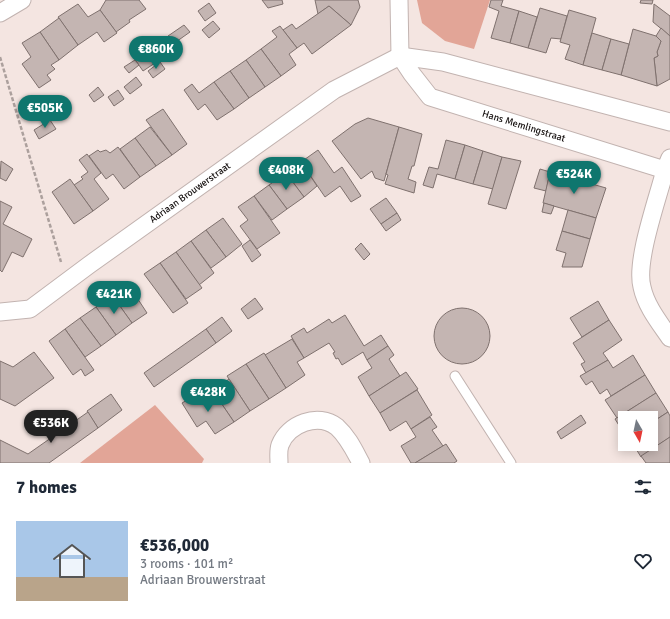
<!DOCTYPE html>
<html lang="en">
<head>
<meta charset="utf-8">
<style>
  :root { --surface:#fff; --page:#f2f2f3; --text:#1f2937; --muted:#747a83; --line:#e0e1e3; --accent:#0f766e }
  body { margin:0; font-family:Signika,sans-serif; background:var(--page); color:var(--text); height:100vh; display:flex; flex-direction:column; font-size:15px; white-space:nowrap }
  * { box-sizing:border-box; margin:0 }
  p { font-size:13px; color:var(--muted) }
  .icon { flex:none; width:22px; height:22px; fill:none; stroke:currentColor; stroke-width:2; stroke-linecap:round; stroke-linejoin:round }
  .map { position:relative; height:463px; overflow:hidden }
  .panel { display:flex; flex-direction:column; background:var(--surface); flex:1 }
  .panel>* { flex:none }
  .needle { width:26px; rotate:171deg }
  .buttons { position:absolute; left:618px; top:411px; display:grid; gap:8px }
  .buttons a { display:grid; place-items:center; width:40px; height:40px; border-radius:0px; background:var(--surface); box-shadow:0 2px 10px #0003; font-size:20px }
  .price { position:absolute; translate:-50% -34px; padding:0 9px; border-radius:14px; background:var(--accent); color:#fff; font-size:13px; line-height:26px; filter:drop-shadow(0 1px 2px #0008) }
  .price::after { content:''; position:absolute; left:50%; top:24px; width:12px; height:9px; margin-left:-6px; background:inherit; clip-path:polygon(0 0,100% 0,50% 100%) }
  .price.active { background:#222; color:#fff }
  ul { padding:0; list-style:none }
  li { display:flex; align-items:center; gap:12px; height:100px; padding:0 16px }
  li+li { border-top:1px solid var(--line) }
  li span { display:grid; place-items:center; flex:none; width:112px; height:80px; border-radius:0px; color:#555 }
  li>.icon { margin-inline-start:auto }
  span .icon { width:48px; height:48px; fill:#fffc; stroke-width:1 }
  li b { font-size:17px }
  h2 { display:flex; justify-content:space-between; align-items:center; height:48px; padding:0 16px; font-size:17px }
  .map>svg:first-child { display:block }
  .green { fill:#e2a597 }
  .building { fill:#c4b5b2; stroke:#7f716e }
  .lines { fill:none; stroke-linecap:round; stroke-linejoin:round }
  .service-casing { stroke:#c2b3b0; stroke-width:11 }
  .minor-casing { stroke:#c2b3b0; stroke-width:19 }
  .path { stroke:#aca09d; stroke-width:2.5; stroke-dasharray:4 2; stroke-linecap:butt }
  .service { stroke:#fff; stroke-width:9 }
  .minor { stroke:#fff; stroke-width:17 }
  .labels { text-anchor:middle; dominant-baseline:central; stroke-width:3; stroke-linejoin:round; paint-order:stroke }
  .street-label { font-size:10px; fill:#161110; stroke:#fff }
</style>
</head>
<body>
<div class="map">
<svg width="670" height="463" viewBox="0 0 670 463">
  <rect width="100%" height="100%" fill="#f4e5e1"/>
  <g class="green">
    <polygon points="417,0 490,0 474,49 445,41 422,23"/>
    <polygon points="155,405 204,459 202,463 80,463"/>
  </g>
  <g class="building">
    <polygon points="106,0 139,0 146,9 129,20 130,22 116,32 100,10"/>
    <polygon points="262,0 282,0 283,4 268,8"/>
    <polygon points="315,0 358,0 360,7 351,25 329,6 318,14"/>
    <polygon points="491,0 503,0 501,6 519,11 510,43 491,38 499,11 489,7"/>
    <polygon points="641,0 653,0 652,4 640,3"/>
    <polygon points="209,3 216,13 205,21 198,11"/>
    <polygon points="78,4 88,17 100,10 117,33 104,42 97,32 78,45 58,17"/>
    <polygon points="654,4 670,16 670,36 653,22"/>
    <polygon points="329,6 351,25 312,54 304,43 297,48 283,30 292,24 296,29"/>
    <polygon points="540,8 567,16 561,39 551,38 546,53 528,48"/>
    <polygon points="569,10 596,18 583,65 565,59 570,45 560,42"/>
    <polygon points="519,11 537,17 528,48 510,43"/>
    <polygon points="59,18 78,45 59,60 40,32"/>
    <polygon points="213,21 220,29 209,38 202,30"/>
    <polygon points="184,25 190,32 173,44 168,36"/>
    <polygon points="280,26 297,48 289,54 296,65 281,76 261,49 277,37 272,31"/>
    <polygon points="661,28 670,36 670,79 657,86 654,58 658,56 657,52 661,41 656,36"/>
    <polygon points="633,29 656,36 661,41 657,52 658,56 654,58 657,86 621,75"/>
    <polygon points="40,32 59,60 51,65 55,69 47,75 51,80 39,88 22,64 31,57 22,43"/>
    <polygon points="592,33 611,39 602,70 583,65"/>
    <polygon points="611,39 629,44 621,75 602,70"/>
    <polygon points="146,49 155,63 143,71 134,58"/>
    <polygon points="261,49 281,76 265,87 246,60"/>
    <polygon points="135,60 139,65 129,73 124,67"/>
    <polygon points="246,60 265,87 249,98 230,71"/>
    <polygon points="160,62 165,69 153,78 148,71"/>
    <polygon points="230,71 249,98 234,109 214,82"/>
    <polygon points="136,77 142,85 130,94 124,87"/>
    <polygon points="214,82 234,109 217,120 205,104 198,110 184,90 192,84 199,93"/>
    <polygon points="98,87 104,95 94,102 89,95"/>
    <polygon points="118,90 124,99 114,106 108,97"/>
    <polygon points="163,109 187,144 172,155 146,120"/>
    <polygon points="368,118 399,127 384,181 375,178 372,171 361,179 332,141 355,124"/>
    <polygon points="50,120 56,129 39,139 34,130"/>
    <polygon points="150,127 172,155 156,166 135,138"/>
    <polygon points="399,127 422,134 414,166 412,166 408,179 416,182 414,193 385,184 388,175 386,174"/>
    <polygon points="135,138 156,166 140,177 120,149"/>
    <polygon points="446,140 465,145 455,179 437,174 433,188 423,185 429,167 438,169"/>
    <polygon points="465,145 483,151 473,184 455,179"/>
    <polygon points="118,147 140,177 124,189 113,174 106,179 89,156 98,150 100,152 106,150 110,153"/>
    <polygon points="318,150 334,173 342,167 361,196 351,202 340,186 325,197 301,162"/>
    <polygon points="483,151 502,157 493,189 473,184"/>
    <polygon points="87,154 101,173 94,179 109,199 93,211 74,185 83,179 81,177 88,172 79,160"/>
    <polygon points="502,157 521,161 506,209 488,204"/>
    <polygon points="1,161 13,169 6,181 0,178"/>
    <polygon points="301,162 317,186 304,197 286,173"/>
    <polygon points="540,169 550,172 546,191 534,188"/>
    <polygon points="550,172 606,188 596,218 543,203"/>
    <polygon points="286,173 304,197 287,209 269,185"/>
    <polygon points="70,179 93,211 74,224 52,192"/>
    <polygon points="269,185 287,209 272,220 254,196"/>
    <polygon points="254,196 280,233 257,249 240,226 248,220 238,207"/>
    <polygon points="386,198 397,213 381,224 370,209"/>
    <polygon points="0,201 12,207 3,224 32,239 23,257 12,252 2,272 0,270"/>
    <polygon points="544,203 554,206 551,214 542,212"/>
    <polygon points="568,210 596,218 590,239 562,231"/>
    <polygon points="397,213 401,220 386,231 381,224"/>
    <polygon points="223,218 242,244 226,257 206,230"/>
    <polygon points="206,230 226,257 211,268 191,241"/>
    <polygon points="562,231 590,239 582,267 562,267 566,253 556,250"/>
    <polygon points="250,240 261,255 252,262 242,246"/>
    <polygon points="191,241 214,273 199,285 176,252"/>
    <polygon points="361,243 370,254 364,260 355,249"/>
    <polygon points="176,252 202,288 186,299 160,263"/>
    <polygon points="160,263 188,303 173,313 144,274"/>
    <polygon points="128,284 147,313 132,323 112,295"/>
    <polygon points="112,295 132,323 116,335 96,307"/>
    <polygon points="255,298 263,309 248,319 241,309"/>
    <polygon points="598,301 609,320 582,337 570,318"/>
    <polygon points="96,307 116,335 101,346 80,318"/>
    <circle cx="462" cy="336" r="28"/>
    <polygon points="345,315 364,346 381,335 388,346 367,360 363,352 342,365 338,358 336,359 333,353 335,352 329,343 304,358 291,336 304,328 307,333 329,319 332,323"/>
    <polygon points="222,317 232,331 216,343 206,329"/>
    <polygon points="80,318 101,346 85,357 65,329"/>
    <polygon points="609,320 622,340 603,353 608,360 586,373 581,364 585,362 573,343"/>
    <polygon points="65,329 94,370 85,376 81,369 73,375 49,341"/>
    <polygon points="206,329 216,343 154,387 144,373"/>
    <polygon points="292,339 304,358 297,362 305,375 286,388 265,355"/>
    <polygon points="388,346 394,355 389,359 400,376 369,396 358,377 372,368 367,360"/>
    <polygon points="34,352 54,378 15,406 0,399 0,361 13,367"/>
    <polygon points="264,353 286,388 269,399 246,364"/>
    <polygon points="633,355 645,375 611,396 607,389 600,394 592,381 586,385 580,376 608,360 613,368"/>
    <polygon points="246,364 269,399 250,411 227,376"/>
    <polygon points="406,372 418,389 380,413 369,396"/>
    <polygon points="645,375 656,393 617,418 605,400"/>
    <polygon points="229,379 250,411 234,422 213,391"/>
    <polygon points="417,390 432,415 411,429 406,421 390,431 380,413"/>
    <polygon points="201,392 209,402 217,397 234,422 215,434 206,421 197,427 182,403"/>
    <polygon points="656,393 668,412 651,423 651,418 625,418 625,435 615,419"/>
    <polygon points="111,394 122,410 98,428 87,411"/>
    <polygon points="88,412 98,428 49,463 0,463 0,440 28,454"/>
    <polygon points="668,412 670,416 670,437 641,457 633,444 651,444 651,423"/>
    <polygon points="581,415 586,423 561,439 557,432"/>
    <polygon points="430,417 437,427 432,430 443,446 415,463 411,463 401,446 416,437 411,429"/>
    <polygon points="670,437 670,463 646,463 641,456"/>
    <polygon points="446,444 457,461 454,463 415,463"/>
  </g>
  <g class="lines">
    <g class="service-casing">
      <polyline id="service" points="455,376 511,463"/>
    </g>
    <g class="minor-casing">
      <g id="minor">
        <path id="s1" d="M399 0 400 56 412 74 430 97 665 170"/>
        <polyline points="0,13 22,0"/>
        <polyline points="400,56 443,62 670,122"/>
        <path d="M670 158 665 170C658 198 635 261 642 287 646 306 659 322 670 338"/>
        <path id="s2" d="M0 312 30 309 89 265 334 90 400 56"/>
        <path d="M279 463C279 457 278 451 280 445 288 424 318 412 337 427 348 437 354 450 361 463"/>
      </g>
    </g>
    <polyline class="path" points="0,57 61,262"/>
    <use href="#service" class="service"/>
    <use href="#minor" class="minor"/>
  </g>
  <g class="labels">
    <g class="street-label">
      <text stroke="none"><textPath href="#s1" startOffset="205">Hans Memlingstraat</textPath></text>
      <text stroke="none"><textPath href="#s2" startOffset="228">Adriaan Brouwerstraat</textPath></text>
    </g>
  </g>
</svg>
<div class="buttons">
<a><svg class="needle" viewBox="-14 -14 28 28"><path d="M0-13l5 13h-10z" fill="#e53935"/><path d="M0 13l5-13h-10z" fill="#747a83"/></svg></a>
</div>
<b class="price" style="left:156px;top:70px">€860K</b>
<b class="price" style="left:45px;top:129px">€505K</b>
<b class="price" style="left:286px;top:191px">€408K</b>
<b class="price" style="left:574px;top:195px">€524K</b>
<b class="price" style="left:114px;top:315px">€421K</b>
<b class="price" style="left:208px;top:413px">€428K</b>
<b class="price active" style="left:51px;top:444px">€536K</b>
</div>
<section class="panel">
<h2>7 homes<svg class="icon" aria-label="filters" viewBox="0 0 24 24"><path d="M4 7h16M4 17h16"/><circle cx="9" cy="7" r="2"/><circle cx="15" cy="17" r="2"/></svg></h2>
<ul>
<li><span style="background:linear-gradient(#a9c7e8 70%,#b9a48a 0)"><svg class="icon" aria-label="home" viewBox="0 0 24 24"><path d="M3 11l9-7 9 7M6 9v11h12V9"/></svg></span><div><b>€536,000</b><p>3 rooms · 101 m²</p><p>Adriaan Brouwerstraat</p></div><svg class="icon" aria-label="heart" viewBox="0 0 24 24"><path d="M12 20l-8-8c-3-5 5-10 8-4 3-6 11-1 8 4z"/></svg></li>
</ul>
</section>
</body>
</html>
